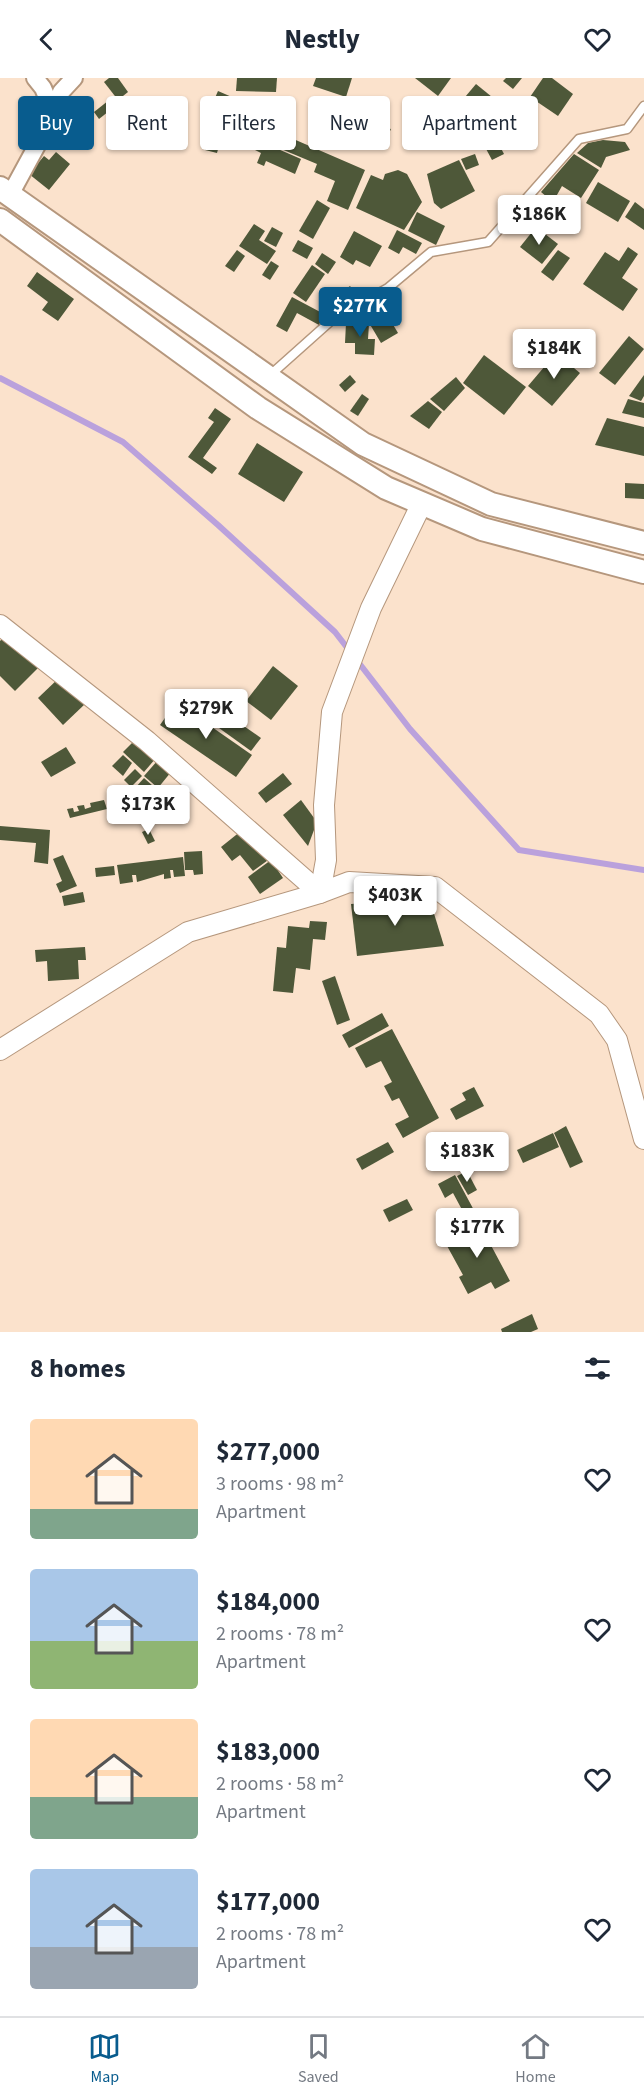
<!DOCTYPE html>
<html lang="en">
<head>
<meta charset="utf-8">
<style>
  :root { --surface:#fff; --page:#f2f2f3; --text:#1f2937; --muted:#747a83; --line:#e0e1e3; --accent:#085c8e }
  body { margin:0; font-family:"Source Sans 3",sans-serif; background:var(--page); color:var(--text); height:100vh; display:flex; flex-direction:column; font-size:22px; white-space:nowrap }
  * { box-sizing:border-box; margin:0 }
  p { font-size:20px; color:var(--muted) }
  .icon { flex:none; width:33px; height:33px; fill:none; stroke:currentColor; stroke-width:2; stroke-linecap:round; stroke-linejoin:round }
  .map { position:relative; height:1254px; overflow:hidden }
  .sheet { display:flex; flex-direction:column; background:var(--surface); flex:1 }
  .sheet>* { flex:none }
  .banner { position:absolute; left:18px; top:18px; width:609px; height:54px; display:flex; gap:12px }
  .price { position:absolute; translate:-50% -51px; padding:0 14px; border-radius:6px; background:#fff; color:#222; font-size:20px; line-height:39px; filter:drop-shadow(0 2px 3px #0008) }
  .price::after { content:''; position:absolute; left:50%; top:36px; width:18px; height:14px; margin-left:-9px; background:inherit; clip-path:polygon(0 0,100% 0,50% 100%) }
  .price.selected { background:var(--accent); color:#fff }
  ul { padding:0; list-style:none }
  li { display:flex; align-items:center; gap:18px; height:150px; padding:0 30px }
  li span { display:grid; place-items:center; flex:none; width:168px; height:120px; border-radius:6px; color:#555 }
  li>.icon { margin-inline-start:auto }
  span .icon { width:72px; height:72px; fill:#fffc; stroke-width:1 }
  li b { font-size:26px }
  h2 { display:flex; justify-content:space-between; align-items:center; height:72px; padding:0 30px; font-size:26px }
  .chip { padding:0 21px; border-radius:6px; background:var(--surface); box-shadow:0 2px 4px #0004; font-size:21px; line-height:54px }
  .chip.selected { background:var(--accent); color:#fff }
  header { display:flex; justify-content:space-between; align-items:center; height:78px; padding:0 30px; background:var(--surface); font-size:27px; font-weight:700 }
  .dock { display:flex; justify-content:space-around; align-items:center; height:84px; border-top:2px solid var(--line); background:var(--surface); font-size:16px; color:var(--muted) }
  .dock a { display:grid; justify-items:center; gap:3px }
  .dock .selected { color:var(--accent) }
  .map>svg:first-child { display:block }
  .lines { fill:none; stroke-linecap:round; stroke-linejoin:round }
  .stream { stroke:#baa1dc; stroke-width:6 }
  .building { fill:#4e5839 }
  .service-casing { stroke:#b5977d; stroke-width:11 }
  .minor-casing { stroke:#b5977d; stroke-width:20 }
  .tertiary-casing { stroke:#b5977d; stroke-width:22 }
  .secondary-casing { stroke:#b5977d; stroke-width:26 }
  .service { stroke:#fff; stroke-width:8 }
  .minor { stroke:#fff; stroke-width:16 }
  .tertiary { stroke:#fff; stroke-width:20 }
  .secondary { stroke:#fff; stroke-width:22 }
</style>
</head>
<body>
<header><svg class="icon" aria-label="back" viewBox="0 0 24 24"><path d="M15 5l-7 7 7 7"/></svg>Nestly<svg class="icon" aria-label="heart" viewBox="0 0 24 24"><path d="M12 20l-8-8c-3-5 5-10 8-4 3-6 11-1 8 4z"/></svg></header>
<div class="map">
<svg width="644" height="1254" viewBox="0 0 644 1254">
  <rect width="100%" height="100%" fill="#fbe2cc"/>
  <g class="lines">
    <polyline class="stream" points="0,300 123,364 218,447 335,554 410,651 519,772 644,792"/>
  </g>
  <g class="building">
    <polygon points="109,0 118,0 128,14 118,22 104,4"/>
    <polygon points="237,0 277,0 276,14 236,13"/>
    <polygon points="316,0 352,0 346,19 313,8"/>
    <polygon points="415,0 451,0 438,18"/>
    <polygon points="506,0 522,0 513,11 503,3"/>
    <polygon points="543,0 552,0 573,16 558,38 530,19"/>
    <polygon points="476,6 492,19 476,39 460,25"/>
    <polygon points="218,13 257,30 252,43 230,33 221,52 204,45"/>
    <polygon points="113,19 118,26 99,41 94,34"/>
    <polygon points="494,20 501,27 480,50 475,45"/>
    <polygon points="372,21 391,52 380,59 361,28"/>
    <polygon points="443,27 448,35 426,48 422,40"/>
    <polygon points="364,36 378,59 370,65 367,60 352,68 345,57 352,53 348,46"/>
    <polygon points="488,45 504,76 492,82 477,54"/>
    <polygon points="268,50 365,92 348,132 327,123 335,103 314,94 317,86 262,63"/>
    <polygon points="211,53 222,57 217,75 205,72"/>
    <polygon points="255,61 301,81 295,96 266,83 264,88 257,85 261,75 251,70"/>
    <polygon points="603,62 625,64 630,72 606,79 601,90 577,75 588,65"/>
    <polygon points="56,74 70,86 49,112 29,96 44,78 49,82"/>
    <polygon points="475,76 479,87 466,92 461,81"/>
    <polygon points="574,76 599,92 581,120 562,108 553,124 541,114"/>
    <polygon points="459,82 475,113 441,131 434,125 427,96"/>
    <polygon points="398,92 407,96 422,124 404,152 356,130 371,97 383,102 385,96"/>
    <polygon points="598,104 630,123 618,144 586,125"/>
    <polygon points="317,122 330,130 313,161 299,153"/>
    <polygon points="635,124 644,131 644,152 625,139"/>
    <polygon points="417,134 445,148 436,167 408,153"/>
    <polygon points="254,146 265,153 259,162 276,173 267,186 239,168"/>
    <polygon points="272,149 283,155 276,169 264,163"/>
    <polygon points="536,149 558,166 542,186 520,169"/>
    <polygon points="397,152 422,165 416,176 403,169 399,176 388,170"/>
    <polygon points="354,153 382,168 370,189 356,182 353,187 340,179"/>
    <polygon points="298,162 313,170 307,181 292,173"/>
    <polygon points="628,169 638,176 622,200 638,211 623,233 583,206 605,174 619,183"/>
    <polygon points="237,172 245,178 234,194 225,188"/>
    <polygon points="558,172 570,180 553,203 541,194"/>
    <polygon points="322,175 336,184 328,196 315,186"/>
    <polygon points="271,183 279,188 270,202 262,197"/>
    <polygon points="312,187 325,196 306,224 293,215"/>
    <polygon points="37,194 74,221 58,243 42,232 48,224 27,208"/>
    <polygon points="350,208 359,220 346,230 337,218"/>
    <polygon points="292,219 324,236 319,247 297,235 287,254 276,248"/>
    <polygon points="379,223 398,255 381,265 362,233"/>
    <polygon points="346,245 369,246 368,261 375,261 374,277 355,276 355,265 345,265"/>
    <polygon points="629,258 644,271 615,307 599,295"/>
    <polygon points="556,275 580,295 552,328 528,308"/>
    <polygon points="484,277 526,309 504,337 463,305"/>
    <polygon points="350,297 356,304 345,314 339,307"/>
    <polygon points="644,297 644,318 641,323 629,318"/>
    <polygon points="456,299 465,310 444,333 430,321"/>
    <polygon points="362,316 369,321 358,338 350,333"/>
    <polygon points="628,321 644,325 644,340 622,335"/>
    <polygon points="428,323 442,334 429,351 410,338"/>
    <polygon points="215,330 231,341 203,380 217,390 212,396 188,379 214,344 208,340"/>
    <polygon points="607,340 644,349 644,378 595,367"/>
    <polygon points="257,365 303,394 284,424 238,396"/>
    <polygon points="625,405 644,406 644,421 625,420"/>
    <polygon points="7,556 40,588 15,613 0,598 0,563"/>
    <polygon points="273,588 298,608 271,642 246,623"/>
    <polygon points="60,599 85,626 63,647 38,620"/>
    <polygon points="176,624 252,677 236,699 160,647"/>
    <polygon points="228,637 261,660 251,673 219,650"/>
    <polygon points="136,661 156,680 144,694 123,674"/>
    <polygon points="66,669 76,685 51,699 41,684"/>
    <polygon points="123,677 132,685 123,698 112,688"/>
    <polygon points="158,682 171,694 158,710 144,698"/>
    <polygon points="135,691 142,698 131,709 124,702"/>
    <polygon points="283,695 292,706 266,725 258,715"/>
    <polygon points="144,700 153,708 144,718 135,710"/>
    <polygon points="104,722 107,731 70,740 67,731 73,730 74,734 79,733 77,728 84,727 85,731 91,729 90,725"/>
    <polygon points="301,722 317,744 308,768 283,737"/>
    <polygon points="0,748 50,752 48,786 34,784 36,765 0,762"/>
    <polygon points="246,749 271,780 253,793 240,777 232,783 221,769"/>
    <polygon points="149,751 155,763 148,766 142,754"/>
    <polygon points="202,773 203,796 194,797 193,792 185,792 184,774"/>
    <polygon points="63,777 77,808 60,815 56,806 62,803 53,781"/>
    <polygon points="183,779 185,798 174,799 173,792 170,792 171,800 164,801 164,796 137,804 136,797 132,797 133,804 120,806 117,787"/>
    <polygon points="271,782 283,800 260,816 248,799"/>
    <polygon points="114,788 115,797 96,799 95,790"/>
    <polygon points="83,814 85,824 64,828 62,818"/>
    <polygon points="416,821 432,829 444,868 357,878 351,826"/>
    <polygon points="310,843 327,844 325,862 313,861 310,892 296,890 293,915 273,913 277,869 286,870 288,848 309,850"/>
    <polygon points="85,869 86,882 78,882 79,901 48,903 47,883 36,884 35,872"/>
    <polygon points="335,898 350,942 337,947 322,903"/>
    <polygon points="382,935 389,948 349,970 342,957"/>
    <polygon points="392,951 439,1040 403,1060 395,1046 409,1039 399,1020 392,1023 384,1008 392,1004 381,983 366,990 355,970"/>
    <polygon points="474,1009 484,1028 456,1042 450,1031 466,1022 462,1015"/>
    <polygon points="566,1048 583,1084 570,1090 554,1055"/>
    <polygon points="553,1055 559,1069 523,1085 517,1072"/>
    <polygon points="388,1064 394,1074 362,1092 356,1081"/>
    <polygon points="467,1093 477,1112 468,1117 457,1098"/>
    <polygon points="455,1097 476,1136 467,1141 453,1115 445,1120 438,1106"/>
    <polygon points="407,1121 413,1132 389,1144 383,1132"/>
    <polygon points="477,1141 510,1203 495,1211 491,1204 468,1216 459,1199 463,1197 446,1166 464,1156 460,1149"/>
    <polygon points="532,1236 538,1251 531,1254 502,1254 501,1251"/>
  </g>
  <g class="lines">
    <g class="service-casing">
      <polyline id="service" points="268,299 333,241 388,210 431,174 488,164 579,61 627,51 644,28"/>
    </g>
    <g class="minor-casing">
      <g id="minor">
        <polyline points="35,0 43,10 54,36"/>
        <polyline points="10,117 54,36 61,14 74,0"/>
      </g>
    </g>
    <g class="tertiary-casing">
      <g id="tertiary">
        <polyline points="422,425 371,530 332,634 324,727 326,782 320,815 349,804 435,809 599,936 617,962 644,1061"/>
        <polyline points="0,547 147,663 320,815 188,854 0,972"/>
      </g>
    </g>
    <g class="secondary-casing">
      <g id="secondary">
        <polyline points="0,110 363,366 491,426 644,465"/>
        <polyline points="0,142 258,330 386,410 482,451 644,494"/>
      </g>
    </g>
    <use href="#service" class="service"/>
    <use href="#minor" class="minor"/>
    <use href="#tertiary" class="tertiary"/>
    <use href="#secondary" class="secondary"/>
  </g>
</svg>
<b class="price" style="left:539px;top:168px">$186K</b>
<b class="price selected" style="left:360px;top:260px">$277K</b>
<b class="price" style="left:554px;top:302px">$184K</b>
<b class="price" style="left:206px;top:662px">$279K</b>
<b class="price" style="left:148px;top:758px">$173K</b>
<b class="price" style="left:395px;top:849px">$403K</b>
<b class="price" style="left:467px;top:1105px">$183K</b>
<b class="price" style="left:477px;top:1181px">$177K</b>
<div class="banner">
<a class="chip selected">Buy</a>
<a class="chip">Rent</a>
<a class="chip">Filters</a>
<a class="chip">New</a>
<a class="chip">Apartment</a>
</div>
</div>
<section class="sheet">
<h2>8 homes<svg class="icon" aria-label="filters" viewBox="0 0 24 24"><path d="M4 7h16M4 17h16"/><circle cx="9" cy="7" r="2"/><circle cx="15" cy="17" r="2"/></svg></h2>
<ul>
<li><span style="background:linear-gradient(#ffd9b3 75%,#7fa58c 0)"><svg class="icon" aria-label="home" viewBox="0 0 24 24"><path d="M3 11l9-7 9 7M6 9v11h12V9"/></svg></span><div><b>$277,000</b><p>3 rooms · 98 m²</p><p>Apartment</p></div><svg class="icon" aria-label="heart" viewBox="0 0 24 24"><path d="M12 20l-8-8c-3-5 5-10 8-4 3-6 11-1 8 4z"/></svg></li>
<li><span style="background:linear-gradient(#a9c7e8 60%,#8fb573 0)"><svg class="icon" aria-label="home" viewBox="0 0 24 24"><path d="M3 11l9-7 9 7M6 9v11h12V9"/></svg></span><div><b>$184,000</b><p>2 rooms · 78 m²</p><p>Apartment</p></div><svg class="icon" aria-label="heart" viewBox="0 0 24 24"><path d="M12 20l-8-8c-3-5 5-10 8-4 3-6 11-1 8 4z"/></svg></li>
<li><span style="background:linear-gradient(#ffd9b3 65%,#7fa58c 0)"><svg class="icon" aria-label="home" viewBox="0 0 24 24"><path d="M3 11l9-7 9 7M6 9v11h12V9"/></svg></span><div><b>$183,000</b><p>2 rooms · 58 m²</p><p>Apartment</p></div><svg class="icon" aria-label="heart" viewBox="0 0 24 24"><path d="M12 20l-8-8c-3-5 5-10 8-4 3-6 11-1 8 4z"/></svg></li>
<li><span style="background:linear-gradient(#a9c7e8 65%,#9aa5b1 0)"><svg class="icon" aria-label="home" viewBox="0 0 24 24"><path d="M3 11l9-7 9 7M6 9v11h12V9"/></svg></span><div><b>$177,000</b><p>2 rooms · 78 m²</p><p>Apartment</p></div><svg class="icon" aria-label="heart" viewBox="0 0 24 24"><path d="M12 20l-8-8c-3-5 5-10 8-4 3-6 11-1 8 4z"/></svg></li>
</ul>
</section>
<nav class="dock">
<a class="selected"><svg class="icon" aria-label="map" viewBox="0 0 24 24"><path d="M3 6l6-2 6 2 6-2v14l-6 2-6-2-6 2zM9 4v14M15 6v14"/></svg>Map</a>
<a><svg class="icon" aria-label="saved" viewBox="0 0 24 24"><path d="M7 4h10v16l-5-4-5 4z"/></svg>Saved</a>
<a><svg class="icon" aria-label="home" viewBox="0 0 24 24"><path d="M3 11l9-7 9 7M6 9v11h12V9"/></svg>Home</a>
</nav>
</body>
</html>
